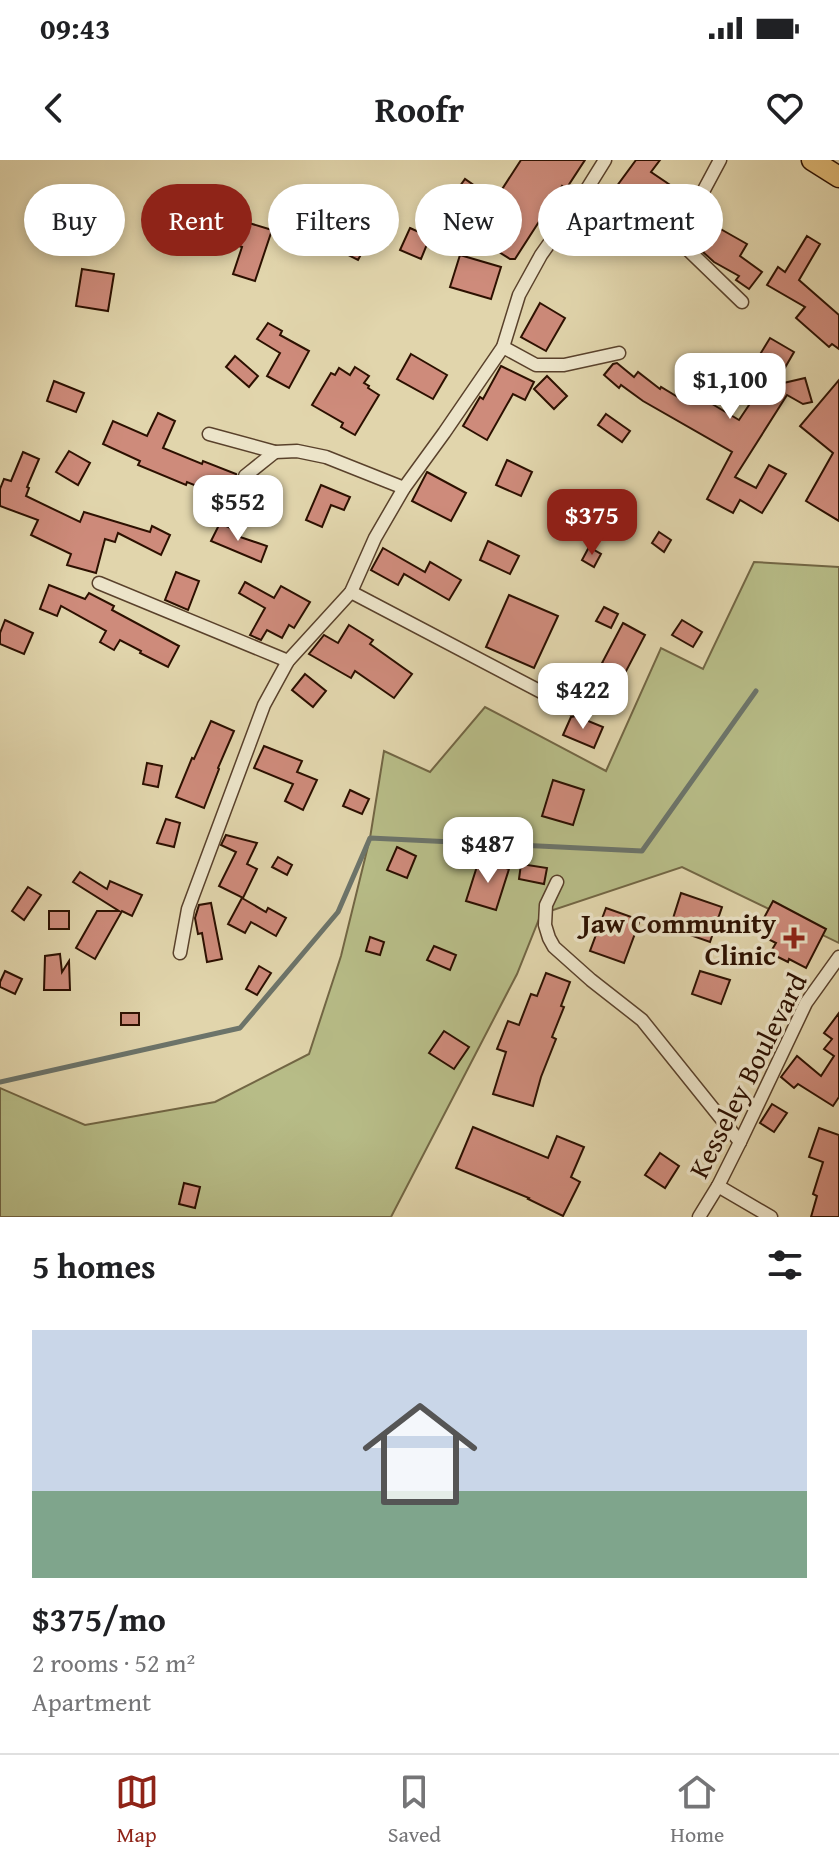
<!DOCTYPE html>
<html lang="en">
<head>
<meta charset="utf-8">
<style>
  :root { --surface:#fff; --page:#f6f6f6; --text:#202124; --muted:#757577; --line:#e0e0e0; --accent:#8f2418 }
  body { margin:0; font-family:"Gentium Book Plus",serif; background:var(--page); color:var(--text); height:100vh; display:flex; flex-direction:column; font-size:30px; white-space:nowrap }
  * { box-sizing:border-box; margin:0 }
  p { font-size:26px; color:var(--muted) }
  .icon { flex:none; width:44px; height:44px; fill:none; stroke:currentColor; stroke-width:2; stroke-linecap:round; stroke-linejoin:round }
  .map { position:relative; height:1057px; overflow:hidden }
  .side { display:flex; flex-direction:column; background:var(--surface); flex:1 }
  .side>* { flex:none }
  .banner { position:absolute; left:24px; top:24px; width:792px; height:72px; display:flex; gap:16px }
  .price { position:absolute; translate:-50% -68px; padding:0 18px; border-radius:16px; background:#fff; color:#222; font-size:26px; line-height:52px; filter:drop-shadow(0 2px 4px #0008) }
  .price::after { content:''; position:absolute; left:50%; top:48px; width:24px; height:18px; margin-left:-12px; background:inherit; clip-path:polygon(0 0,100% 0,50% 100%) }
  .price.current { background:var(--accent); color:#fff }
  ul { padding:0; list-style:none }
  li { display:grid; align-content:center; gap:16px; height:424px; padding:0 32px }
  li+li { border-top:2px solid var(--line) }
  li span { display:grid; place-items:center; height:248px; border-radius:0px; color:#555 }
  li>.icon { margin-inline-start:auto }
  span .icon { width:144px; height:144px; fill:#fffc; stroke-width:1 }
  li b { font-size:34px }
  h2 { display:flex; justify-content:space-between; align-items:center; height:96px; padding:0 32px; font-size:34px }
  .chip { padding:0 28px; border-radius:36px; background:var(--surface); box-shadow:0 4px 12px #0003; font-size:28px; line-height:72px }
  .chip.current { background:var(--accent); color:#fff }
  .status { display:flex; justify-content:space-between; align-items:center; height:56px; padding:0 40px; background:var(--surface); direction:ltr }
  .status svg { height:22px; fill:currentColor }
  header { display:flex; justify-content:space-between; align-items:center; height:104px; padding:0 32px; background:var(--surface); font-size:36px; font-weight:700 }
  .menu { display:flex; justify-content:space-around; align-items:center; height:112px; border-top:2px solid var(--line); background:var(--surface); font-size:22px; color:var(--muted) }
  .menu a { display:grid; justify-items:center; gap:4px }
  .menu .current { color:var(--accent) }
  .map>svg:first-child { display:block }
  .green { fill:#b7bc87; stroke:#726644; stroke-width:2 }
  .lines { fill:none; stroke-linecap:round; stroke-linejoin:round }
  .stream { stroke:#6c746a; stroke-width:5 }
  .building { fill:#ce8b7b; stroke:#2c1000; stroke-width:2 }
  .street-casing { stroke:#59412b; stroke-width:15 }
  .primary-casing { stroke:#2c1000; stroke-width:23 }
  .street { stroke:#ece4c9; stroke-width:12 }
  .primary { stroke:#e0ba76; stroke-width:20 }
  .poi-dot { fill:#8f2418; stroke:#ece4c9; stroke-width:3 }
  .labels { text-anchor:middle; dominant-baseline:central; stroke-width:7; stroke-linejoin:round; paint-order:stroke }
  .poi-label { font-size:28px; font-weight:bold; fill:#2c1000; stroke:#ece4c9; text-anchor:end }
  .street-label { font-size:28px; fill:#2c1000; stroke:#ece4c9 }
</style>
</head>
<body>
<div class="status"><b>09:43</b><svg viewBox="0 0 49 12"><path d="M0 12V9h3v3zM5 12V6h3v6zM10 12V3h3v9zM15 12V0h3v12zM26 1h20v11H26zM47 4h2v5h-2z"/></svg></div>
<header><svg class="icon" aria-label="back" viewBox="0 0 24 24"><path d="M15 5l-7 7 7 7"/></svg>Roofr<svg class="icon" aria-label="heart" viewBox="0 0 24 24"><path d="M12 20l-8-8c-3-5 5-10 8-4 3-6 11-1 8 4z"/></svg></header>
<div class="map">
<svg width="839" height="1057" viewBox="0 0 839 1057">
  <rect width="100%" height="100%" fill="#e1d5ac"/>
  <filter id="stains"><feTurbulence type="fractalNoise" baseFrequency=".0025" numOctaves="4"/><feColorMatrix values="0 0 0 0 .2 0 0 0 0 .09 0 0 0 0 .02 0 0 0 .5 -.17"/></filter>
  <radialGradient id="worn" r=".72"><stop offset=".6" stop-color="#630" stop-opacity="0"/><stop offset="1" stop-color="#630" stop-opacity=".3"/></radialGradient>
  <polygon class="green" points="754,402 839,407 839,783 682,707 541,754 517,814 391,1057 0,1057 0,928 85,965 215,942 309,894 341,796 370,678 384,591 430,612 485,547 606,611 661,488 703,509"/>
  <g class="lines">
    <polyline class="stream" points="0,922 240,868 338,752 370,678 642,691 756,531"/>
  </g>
  <g class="building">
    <polygon points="521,0 585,0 566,29 562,26 515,99 510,99 472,75 479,65 448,43 465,19 495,40"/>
    <polygon points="636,0 660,0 651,12 685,35 675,50 660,40 651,53 631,39 627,45 611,34"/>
    <polygon points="329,57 370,78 358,100 317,79"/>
    <polygon points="236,59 272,70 255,121 233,114 242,87 229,83"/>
    <polygon points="717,67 747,84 740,96 762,112 749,129 736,120 739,116 714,102 703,92"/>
    <polygon points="410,68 430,77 421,99 400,90"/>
    <polygon points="807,76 820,84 799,120 839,155 839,189 832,184 829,187 796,158 805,147 767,125 778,107 785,112"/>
    <polygon points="460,95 501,107 491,139 450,127"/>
    <polygon points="82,109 114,114 108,151 76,146"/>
    <polygon points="540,143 565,158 546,191 521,177"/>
    <polygon points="268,163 282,171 280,175 309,191 289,228 267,216 280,193 257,179"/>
    <polygon points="770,178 794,192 775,225 805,218 812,242 803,244 787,235 735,317 756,328 769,305 786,314 762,353 740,340 733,353 707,339 732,292 643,241 621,225 619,228 604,215 613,204 617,203 634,217 638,212 660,229 661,227 681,239 687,229 739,260 755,236 738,227 753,206"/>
    <polygon points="411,194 447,215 433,239 397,219"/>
    <polygon points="235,196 258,216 249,227 226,207"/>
    <polygon points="501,206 534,222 525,240 513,234 487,280 463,266 480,237 483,239"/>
    <polygon points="355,207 369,216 364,223 369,226 368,228 379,235 355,275 341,267 343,263 312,245 331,213 335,215 339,208 350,215"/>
    <polygon points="547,216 567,236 554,249 534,229"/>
    <polygon points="839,220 839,361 806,341 833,293 800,266"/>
    <polygon points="54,221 84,233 76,252 47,241"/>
    <polygon points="158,253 175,261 163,288 202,304 203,301 236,314 237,319 229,339 187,322 186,325 138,305 140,301 103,284 113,261 147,276"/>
    <polygon points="606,254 630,271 622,282 598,265"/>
    <polygon points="69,291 90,303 78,325 56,312"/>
    <polygon points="23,292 39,299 27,327 29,328 26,336 80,362 84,352 150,372 152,366 170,375 161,395 118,373 115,382 105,379 96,413 67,405 71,394 31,375 38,360 0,346 0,329 4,319 11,321"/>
    <polygon points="507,300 532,312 521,336 496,325"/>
    <polygon points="427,312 466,333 451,361 412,341"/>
    <polygon points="321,325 350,337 344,350 331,345 322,367 306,360"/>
    <polygon points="581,336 607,351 592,382 563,369"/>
    <polygon points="220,363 239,372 237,376 267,386 261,402 211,381"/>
    <polygon points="659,372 671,380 664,392 652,383"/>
    <polygon points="488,381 519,396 510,414 480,400"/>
    <polygon points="589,387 601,394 594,407 582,400"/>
    <polygon points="383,388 425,412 430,402 461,420 449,440 404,414 398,425 371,410"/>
    <polygon points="176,412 199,421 188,450 165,440"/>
    <polygon points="245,422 274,438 281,426 310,442 294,468 289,465 282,478 267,470 261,480 250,475 265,448 239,433"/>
    <polygon points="49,425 85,439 89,433 114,446 112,450 179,486 168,507 140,493 141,491 120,480 114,490 100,482 106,471 61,446 57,456 40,449"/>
    <polygon points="509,435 558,456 534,508 486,487"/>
    <polygon points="604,447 618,454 611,468 596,461"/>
    <polygon points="5,460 33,473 24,494 0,484 0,473"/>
    <polygon points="682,460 702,472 693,487 672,475"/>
    <polygon points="623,463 645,475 624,515 602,503"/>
    <polygon points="349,465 373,480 370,484 412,514 394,538 355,511 351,518 309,494 324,475 338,483"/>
    <polygon points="305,514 326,531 313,547 292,530"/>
    <polygon points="576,556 603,567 594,588 563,575 571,557"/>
    <polygon points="211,561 234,571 218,608 219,609 204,648 176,637 192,598 194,599"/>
    <polygon points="264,586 302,601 297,612 317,620 303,650 285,641 293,624 254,608"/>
    <polygon points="147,603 162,606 158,627 143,624"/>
    <polygon points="553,620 584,630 573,665 542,656"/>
    <polygon points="350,630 369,639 362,654 343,646"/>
    <polygon points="166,659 180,663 174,687 157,683"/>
    <polygon points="226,675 257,683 247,704 257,709 243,738 219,726 236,692 221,685"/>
    <polygon points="397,687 416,696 407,718 387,710"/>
    <polygon points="278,697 292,705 287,715 272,707"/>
    <polygon points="479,700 509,709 496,750 466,741"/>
    <polygon points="521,704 547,708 544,724 519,719"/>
    <polygon points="80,712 107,729 110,721 142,735 132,756 122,751 95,799 76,788 97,751 119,751 73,722"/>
    <polygon points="28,727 41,735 24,760 12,751"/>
    <polygon points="681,733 722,747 710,782 670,768"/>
    <polygon points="242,738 266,752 268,748 286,758 276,776 251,762 245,773 228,764"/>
    <polygon points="773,741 826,769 806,808 789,799 788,802 770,793 776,783 756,773"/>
    <polygon points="211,743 222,799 207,802 202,773 198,774 195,758 199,745"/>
    <polygon points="606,748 640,760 624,803 590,791"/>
    <rect x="49" y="751" width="20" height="18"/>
    <polygon points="370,777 384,782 380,795 366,791"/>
    <polygon points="434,786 456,795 450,810 427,800"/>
    <polygon points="60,794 62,812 69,801 70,830 44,830 45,796"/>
    <polygon points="259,806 271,813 257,835 246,829"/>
    <polygon points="5,811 22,819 15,834 0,827 0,822"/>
    <polygon points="700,811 730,820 721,844 692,834"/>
    <polygon points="546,813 570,822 561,846 564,847 552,877 556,879 541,917 533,946 493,934 506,892 497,889 508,861 519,865 531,834 537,836"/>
    <rect x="121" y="853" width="18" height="12"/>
    <polygon points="839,853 839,937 833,946 798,924 794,928 781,917 797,896 821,916 834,896 824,889 832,879 824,873"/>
    <polygon points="444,871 469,887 454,909 429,893"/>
    <polygon points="772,944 787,953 774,972 760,963"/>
    <polygon points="473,967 548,998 557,976 584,987 571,1017 580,1022 563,1056 528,1039 529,1038 456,1008"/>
    <polygon points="819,968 839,975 839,1057 811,1057 817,1036 813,1034 823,1002 809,997"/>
    <polygon points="660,993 679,1006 665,1028 645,1015"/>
    <polygon points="184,1023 200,1027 195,1048 179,1044"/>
  </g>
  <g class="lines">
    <g class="street-casing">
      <g id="street">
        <polyline points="720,0 682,71 681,83 742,142"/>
        <polyline points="503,187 536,205 564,205 619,193"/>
        <polyline points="209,274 275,292 297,291 326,297 404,328"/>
        <polyline points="245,316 275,292"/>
        <polyline points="99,423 288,501"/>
        <polyline points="351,432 572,548"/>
        <polyline points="557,722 546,745 545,765 549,778 554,787 591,820 642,860 740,982"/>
        <polyline points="180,793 188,749 264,545 288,501 351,432 375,378 404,328 444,273 503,187 519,135 541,95 582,37 605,0"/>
        <polyline points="718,1026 771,1057"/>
        <polyline points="699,1057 718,1026 740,982 806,843 839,797"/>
      </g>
    </g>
    <g class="primary-casing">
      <polyline id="primary" points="812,0 839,17"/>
    </g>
    <use href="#street" class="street"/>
    <use href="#primary" class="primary"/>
  </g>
  <path class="poi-dot" d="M790 766h8v8h8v8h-8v8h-8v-8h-8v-8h8z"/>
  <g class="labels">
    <g class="poi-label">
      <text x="776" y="762">Jaw Community<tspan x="776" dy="32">Clinic</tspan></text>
    </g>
    <g class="street-label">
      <text transform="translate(747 915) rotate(-63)">Kesseley Boulevard</text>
    </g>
  </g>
  <rect width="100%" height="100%" filter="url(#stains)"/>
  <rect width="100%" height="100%" fill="url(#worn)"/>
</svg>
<b class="price" style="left:730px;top:261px">$1,100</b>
<b class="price" style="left:238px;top:383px">$552</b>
<b class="price current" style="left:592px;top:397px">$375</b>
<b class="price" style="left:583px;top:571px">$422</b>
<b class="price" style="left:488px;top:725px">$487</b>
<div class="banner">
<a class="chip">Buy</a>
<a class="chip current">Rent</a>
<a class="chip">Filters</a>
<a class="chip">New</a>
<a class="chip">Apartment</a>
</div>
</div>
<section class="side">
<h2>5 homes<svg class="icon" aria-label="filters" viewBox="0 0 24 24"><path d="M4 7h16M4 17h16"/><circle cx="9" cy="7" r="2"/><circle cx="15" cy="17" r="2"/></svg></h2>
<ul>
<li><span style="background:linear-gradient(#c9d6e8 65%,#7fa58c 0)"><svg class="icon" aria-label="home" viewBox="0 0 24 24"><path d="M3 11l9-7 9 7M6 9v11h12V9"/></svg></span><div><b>$375/mo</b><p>2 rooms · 52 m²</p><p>Apartment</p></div></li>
</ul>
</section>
<nav class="menu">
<a class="current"><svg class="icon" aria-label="map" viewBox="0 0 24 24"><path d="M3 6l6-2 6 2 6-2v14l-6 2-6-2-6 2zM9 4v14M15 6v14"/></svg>Map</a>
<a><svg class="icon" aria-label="saved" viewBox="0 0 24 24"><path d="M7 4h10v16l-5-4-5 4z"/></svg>Saved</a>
<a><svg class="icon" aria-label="home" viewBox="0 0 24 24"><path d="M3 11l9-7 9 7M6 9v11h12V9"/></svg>Home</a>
</nav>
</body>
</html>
